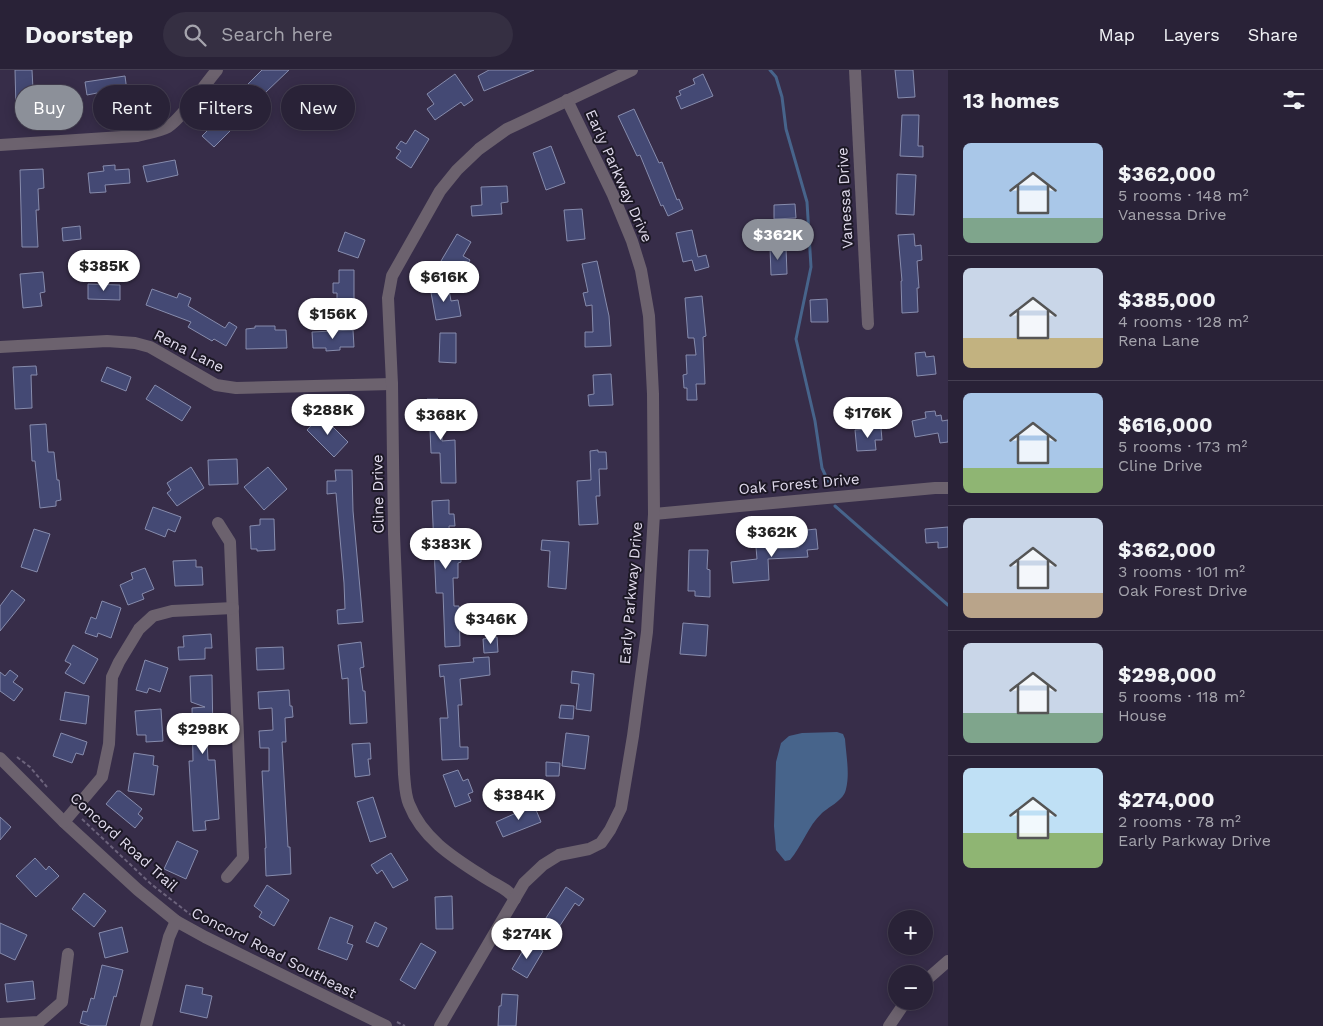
<!DOCTYPE html>
<html lang="en">
<head>
<meta charset="utf-8">
<style>
  :root { --surface:#292237; --page:#352f42; --text:#f1f3f6; --muted:#a5a4ad; --line:#453f52; --accent:#8c9099 }
  body { margin:0; font-family:"Work Sans",sans-serif; background:var(--page); color:var(--text); height:100vh; display:flex; flex-direction:column; font-size:19px; white-space:nowrap }
  * { box-sizing:border-box; margin:0 }
  p { font-size:16px; color:var(--muted) }
  .icon { flex:none; width:28px; height:28px; fill:none; stroke:currentColor; stroke-width:2; stroke-linecap:round; stroke-linejoin:round }
  .map { position:relative; flex:1; overflow:hidden }
  .side { display:flex; flex-direction:column; background:var(--surface); width:375px }
  .side>* { flex:none }
  .guide { position:absolute; left:15px; top:15px; width:475px; height:45px; display:flex; gap:10px }
  .fabs { position:absolute; left:888px; top:840px; display:grid; gap:10px }
  .fabs a { display:grid; place-items:center; width:45px; height:45px; border-radius:50%; background:var(--surface); box-shadow:0 2px 12px #0003,0 0 0 1px var(--line); font-size:25px }
  .price { position:absolute; translate:-50% -42px; padding:0 11px; border-radius:18px; background:#fff; color:#222; font-size:16px; line-height:32px; filter:drop-shadow(0 1px 2px #0008) }
  .price::after { content:''; position:absolute; left:50%; top:30px; width:15px; height:11px; margin-left:-8px; background:inherit; clip-path:polygon(0 0,100% 0,50% 100%) }
  .price.active { background:var(--accent); color:#fff }
  ul { padding:0; list-style:none }
  li { display:flex; align-items:center; gap:15px; height:125px; padding:0 15px }
  li+li { border-top:1px solid var(--line) }
  li span { display:grid; place-items:center; flex:none; width:140px; height:100px; border-radius:8px; color:#555 }
  li>.icon { margin-inline-start:auto }
  span .icon { width:60px; height:60px; fill:#fffc; stroke-width:1 }
  li b { font-size:21px }
  h2 { display:flex; justify-content:space-between; align-items:center; height:60px; padding:0 15px; font-size:21px }
  .chip { padding:0 18px; border-radius:22px; background:var(--surface); box-shadow:0 2px 12px #0003,0 0 0 1px var(--line); font-size:18px; line-height:45px }
  .chip.active { background:var(--accent); color:#fff }
  header { display:flex; align-items:center; gap:30px; box-sizing:border-box; height:70px; padding:0 25px; background:var(--surface); border-bottom:1px solid var(--line) }
  header strong { font-size:24px }
  nav { display:flex; gap:28px; margin-inline-start:auto; font-size:18px }
  .search { width:350px; height:45px; background:var(--page); display:flex; align-items:center; gap:12px; box-sizing:border-box; padding:0 18px; border-radius:28px; color:var(--muted); font-size:19px }
  main { display:flex; flex:1; min-height:0 }
  .map>svg:first-child { display:block }
  .water { fill:#47648b }
  .lines { fill:none; stroke-linecap:round; stroke-linejoin:round }
  .stream { stroke:#47648b; stroke-width:3 }
  .building { fill:#444974; stroke:#878cad }
  .path { stroke:#6c637c; stroke-width:2; stroke-dasharray:4 2.5; stroke-linecap:butt }
  .minor { stroke:#6c626e; stroke-width:12 }
  .labels { text-anchor:middle; dominant-baseline:central; stroke-width:4; stroke-linejoin:round; paint-order:stroke }
  .street-label { font-size:15px; fill:#e1dbed; stroke:#1c1825 }
</style>
</head>
<body>
<header>
<strong>Doorstep</strong>
<div class="search"><svg class="icon" aria-label="search" viewBox="0 0 24 24"><circle cx="10" cy="10" r="6"/><path d="M15 15l6 6"/></svg>Search here</div>
<nav><a>Map</a><a>Layers</a><a>Share</a></nav>
</header>
<main>
<div class="map">
<svg width="948" height="956" viewBox="0 0 948 956">
  <rect width="100%" height="100%" fill="#372d49"/>
  <path class="water" d="M837 662 843 664 845 669C846 684 850 704 846 719 844 730 830 736 822 743 808 756 802 776 790 790L785 791 776 780 774 756 776 692 781 673 789 666 802 663Z"/>
  <g class="lines">
    <g class="stream">
      <polyline points="770,0 776,7 782,27 786,59 807,132 811,197 796,269 815,351 822,398 828,411"/>
      <polyline points="835,436 948,535"/>
    </g>
  </g>
  <g class="building">
    <polygon points="15,0 32,0 34,39 16,39"/>
    <polygon points="262,0 289,0 242,45 244,47 214,77 202,66 243,25 240,22"/>
    <polygon points="489,0 534,0 484,21 478,6"/>
    <polygon points="895,0 913,0 915,27 898,28"/>
    <polygon points="455,4 473,30 464,36 461,32 435,50 427,39 434,34 427,24"/>
    <polygon points="703,4 713,26 681,39 676,27 681,25 679,21 695,14 693,9"/>
    <polygon points="125,6 127,21 117,23 117,26 97,29 97,23 87,25 85,12"/>
    <polygon points="634,39 659,93 662,92 677,130 679,129 683,139 668,146 663,135 661,136 640,85 637,86 618,46"/>
    <polygon points="902,45 919,45 918,76 923,76 923,87 900,86"/>
    <polygon points="415,60 429,69 411,98 396,88 401,81 396,78 401,71 406,74"/>
    <polygon points="551,76 565,113 546,120 533,83"/>
    <polygon points="175,90 178,105 147,112 143,96"/>
    <polygon points="115,95 115,100 129,99 130,113 105,115 106,122 90,123 88,103 104,101 103,96"/>
    <polygon points="43,99 44,118 38,119 39,140 36,140 38,177 22,177 20,100"/>
    <polygon points="897,104 916,105 914,145 896,144"/>
    <polygon points="507,116 508,132 501,133 502,144 472,146 471,136 482,135 481,117"/>
    <polygon points="795,134 796,148 774,149 774,135"/>
    <polygon points="582,139 585,169 567,171 564,140"/>
    <polygon points="80,156 81,169 63,171 62,158"/>
    <polygon points="692,160 698,187 706,185 709,197 695,201 692,190 683,192 676,163"/>
    <polygon points="345,162 365,170 358,188 338,181"/>
    <polygon points="457,164 471,172 463,186 470,190 462,204 441,191"/>
    <polygon points="914,164 915,176 921,175 922,190 917,191 919,218 917,218 918,242 902,243 901,211 902,211 898,165"/>
    <polygon points="770,177 786,177 787,204 771,205"/>
    <polygon points="597,191 609,246 611,276 585,277 585,262 593,262 592,235 586,236 583,223 588,222 582,194"/>
    <polygon points="339,200 354,200 354,233 337,234 337,223 333,223 333,213 339,213"/>
    <polygon points="43,202 45,222 40,223 42,236 23,238 20,204"/>
    <polygon points="88,214 120,215 120,230 88,229"/>
    <polygon points="448,214 451,231 458,230 461,246 436,250 430,217"/>
    <polygon points="152,219 177,228 179,223 191,228 188,236 225,258 229,252 237,257 226,276 214,269 212,271 188,257 191,252 146,235"/>
    <polygon points="702,226 706,266 703,267 705,314 696,314 697,330 687,330 687,318 684,318 683,305 687,304 686,285 696,285 694,268 688,268 685,228"/>
    <polygon points="827,229 828,252 811,252 810,230"/>
    <polygon points="255,256 275,256 275,260 286,260 287,278 246,279 246,259 255,258"/>
    <polygon points="353,260 354,277 340,277 340,280 326,281 326,278 313,278 312,262"/>
    <polygon points="440,263 456,263 456,293 439,292"/>
    <polygon points="925,282 926,287 934,286 936,304 917,306 915,283"/>
    <polygon points="36,296 37,305 31,305 32,338 15,339 13,297"/>
    <polygon points="107,297 131,307 126,321 101,311"/>
    <polygon points="611,304 613,335 589,336 588,325 594,324 593,305"/>
    <polygon points="155,315 191,337 182,351 146,329"/>
    <polygon points="427,329 438,329 438,337 446,337 446,353 442,353 442,371 455,370 456,413 441,413 440,383 431,383 430,360 427,360"/>
    <polygon points="935,341 936,346 941,345 942,351 948,350 948,372 940,373 938,363 915,367 912,351 926,348 925,342"/>
    <polygon points="321,345 348,372 334,387 307,360"/>
    <polygon points="46,354 48,382 54,382 57,410 59,410 61,430 56,431 56,436 40,438 35,391 32,391 30,355"/>
    <polygon points="881,358 882,370 875,370 876,380 857,381 855,360"/>
    <polygon points="598,380 598,382 606,382 607,399 599,399 600,426 596,426 598,454 579,455 577,411 591,410 590,381"/>
    <polygon points="237,389 238,414 209,415 208,390"/>
    <polygon points="191,397 204,418 177,436 167,423 171,420 167,413"/>
    <polygon points="268,397 287,419 264,440 244,417"/>
    <polygon points="335,400 352,400 353,441 363,552 338,554 337,540 345,539 344,513 336,423 327,424 327,411 336,411"/>
    <polygon points="449,430 449,444 454,444 455,456 449,456 450,480 461,480 461,492 458,493 458,508 453,508 454,536 459,536 460,576 445,577 443,523 436,523 432,431"/>
    <polygon points="153,437 181,447 175,462 168,459 165,467 145,459"/>
    <polygon points="260,449 274,449 275,480 257,481 257,479 251,479 250,456 260,455"/>
    <polygon points="948,457 948,477 938,478 938,472 926,473 925,459"/>
    <polygon points="34,459 50,464 37,502 21,497"/>
    <polygon points="816,459 818,479 807,480 808,487 768,489 769,510 733,513 731,492 757,489 756,477 771,476 771,479 799,477 798,461"/>
    <polygon points="542,470 569,472 566,519 548,517 550,481 541,480"/>
    <polygon points="689,480 708,480 707,499 710,500 710,527 695,526 695,521 688,521"/>
    <polygon points="196,490 196,497 202,497 203,515 175,516 173,491"/>
    <polygon points="145,498 154,519 142,524 144,529 128,535 120,515 133,509 131,503"/>
    <polygon points="12,520 25,530 0,561 0,536"/>
    <polygon points="102,531 121,538 111,568 98,563 97,567 85,563 91,547 96,549"/>
    <polygon points="683,553 708,555 706,586 680,584"/>
    <polygon points="211,564 212,578 205,578 205,589 179,590 178,577 184,577 183,566"/>
    <polygon points="497,567 498,582 484,583 483,569"/>
    <polygon points="361,572 364,597 360,598 363,621 365,621 367,653 350,654 348,608 342,609 338,575"/>
    <polygon points="73,575 98,589 84,614 65,603 71,594 65,591"/>
    <polygon points="283,577 284,599 257,600 256,578"/>
    <polygon points="489,587 490,605 460,609 462,635 458,635 460,677 468,677 468,689 442,690 440,648 448,648 444,606 440,607 439,595 474,592 473,588"/>
    <polygon points="145,590 168,598 160,622 149,618 147,623 136,620"/>
    <polygon points="10,600 18,606 13,612 23,619 14,631 0,621 0,602 5,606"/>
    <polygon points="572,601 594,604 591,641 576,639 579,614 571,613"/>
    <polygon points="212,605 213,671 207,671 208,690 215,690 219,749 205,751 206,760 193,761 189,691 193,691 192,638 205,637 191,632 190,606"/>
    <polygon points="289,620 290,636 292,636 293,647 285,648 286,672 282,672 288,777 290,777 291,804 266,806 265,778 266,778 262,701 269,701 269,678 260,678 259,661 273,660 272,638 259,639 258,622"/>
    <polygon points="65,622 89,626 86,654 60,650"/>
    <polygon points="561,635 574,636 573,649 559,648"/>
    <polygon points="161,639 163,671 146,672 146,665 137,665 135,641"/>
    <polygon points="61,663 87,672 83,685 76,683 72,693 53,686"/>
    <polygon points="566,663 589,666 585,699 562,696"/>
    <polygon points="370,673 371,689 368,689 370,705 355,707 352,674"/>
    <polygon points="134,683 154,686 153,695 158,696 154,725 128,721"/>
    <polygon points="546,692 560,693 559,706 546,706"/>
    <polygon points="458,700 463,711 468,709 473,722 468,724 471,731 455,737 443,705"/>
    <polygon points="117,721 120,721 142,739 138,744 143,748 135,758 106,734"/>
    <polygon points="373,727 386,767 370,772 357,732"/>
    <polygon points="534,735 541,752 503,767 496,752"/>
    <polygon points="0,747 11,757 0,770"/>
    <polygon points="177,771 198,781 186,809 164,799"/>
    <polygon points="391,783 408,810 393,818 382,800 377,804 371,795"/>
    <polygon points="35,788 46,800 49,796 59,806 36,827 16,806"/>
    <polygon points="267,815 289,830 274,856 259,847 262,842 254,836"/>
    <polygon points="566,817 584,829 579,836 575,833 557,860 544,851"/>
    <polygon points="84,823 106,841 94,857 72,839"/>
    <polygon points="452,826 453,859 436,859 435,827"/>
    <polygon points="330,847 353,856 347,873 353,875 347,890 318,879"/>
    <polygon points="375,852 387,858 378,877 366,872"/>
    <polygon points="0,853 27,865 15,890 0,883"/>
    <polygon points="122,857 128,882 105,888 99,863"/>
    <polygon points="528,872 543,881 527,908 512,899"/>
    <polygon points="421,873 436,882 415,919 400,910"/>
    <polygon points="102,895 123,900 116,927 114,926 106,956 90,956 80,953 83,941 87,942 91,928 94,929"/>
    <polygon points="33,911 35,929 7,932 5,914"/>
    <polygon points="186,915 203,918 202,924 212,926 207,948 180,942"/>
    <polygon points="502,924 518,925 516,956 498,956 499,936 501,936"/>
  </g>
  <g class="lines">
    <g class="path">
      <polyline points="17,687 30,697 47,717"/>
      <polyline points="82,749 151,814 191,845"/>
      <polyline points="397,952 405,956"/>
    </g>
    <g class="minor">
      <polyline points="855,0 868,254"/>
      <path d="M0 75 137 66C147 63 159 62 168 57 182 48 205 14 217 0"/>
      <polyline points="0,277 107,271 135,273 150,277 216,315 236,318 392,314"/>
      <polyline points="654,444 935,418 948,418"/>
      <polyline points="218,453 230,472 243,788 227,807"/>
      <polyline points="0,688 64,752 138,820 176,851 205,867 386,956"/>
      <polyline points="64,752 102,707 109,674 112,607 119,592 139,559 153,546 172,541 233,538"/>
      <path d="M515 829C508 819 498 816 487 809 456 789 423 770 409 734 405 725 405 713 404 704L394 464 392 314 388 228 392 206 440 121 457 100 479 79 507 59 632 0"/>
      <polyline points="924,912 948,891"/>
      <polyline points="0,954 39,952 62,932 68,884"/>
      <polyline points="146,956 169,867 176,851"/>
      <polyline points="440,956 524,813 543,795 559,785 589,779 601,773 610,760 621,738 633,666 647,562 654,444 653,324 649,246 641,200 632,171 613,125 567,30"/>
      <polyline points="889,956 906,931"/>
    </g>
  </g>
  <g class="labels">
    <g class="street-label">
      <text transform="translate(619 106) rotate(66)">Early Parkway Drive</text>
      <text transform="translate(845 128) rotate(-93)">Vanessa Drive</text>
      <text transform="translate(189 281) rotate(27)">Rena Lane</text>
      <text transform="translate(799 414) rotate(-5)">Oak Forest Drive</text>
      <text transform="translate(378 424) rotate(-91)">Cline Drive</text>
      <text transform="translate(631 523) rotate(-85)">Early Parkway Drive</text>
      <text transform="translate(124 772) rotate(42)">Concord Road Trail</text>
      <text transform="translate(274 883) rotate(27)">Concord Road Southeast</text>
    </g>
  </g>
</svg>
<div class="fabs">
<a>+</a>
<a>−</a>
</div>
<b class="price active" style="left:778px;top:191px">$362K</b>
<b class="price" style="left:104px;top:222px">$385K</b>
<b class="price" style="left:444px;top:233px">$616K</b>
<b class="price" style="left:333px;top:270px">$156K</b>
<b class="price" style="left:328px;top:366px">$288K</b>
<b class="price" style="left:868px;top:369px">$176K</b>
<b class="price" style="left:441px;top:371px">$368K</b>
<b class="price" style="left:772px;top:488px">$362K</b>
<b class="price" style="left:446px;top:500px">$383K</b>
<b class="price" style="left:491px;top:575px">$346K</b>
<b class="price" style="left:203px;top:685px">$298K</b>
<b class="price" style="left:519px;top:751px">$384K</b>
<b class="price" style="left:527px;top:890px">$274K</b>
<div class="guide">
<a class="chip active">Buy</a>
<a class="chip">Rent</a>
<a class="chip">Filters</a>
<a class="chip">New</a>
</div>
</div>
<section class="side">
<h2>13 homes<svg class="icon" aria-label="filters" viewBox="0 0 24 24"><path d="M4 7h16M4 17h16"/><circle cx="9" cy="7" r="2"/><circle cx="15" cy="17" r="2"/></svg></h2>
<ul>
<li><span style="background:linear-gradient(#a9c7e8 75%,#7fa58c 0)"><svg class="icon" aria-label="home" viewBox="0 0 24 24"><path d="M3 11l9-7 9 7M6 9v11h12V9"/></svg></span><div><b>$362,000</b><p>5 rooms · 148 m²</p><p>Vanessa Drive</p></div></li>
<li><span style="background:linear-gradient(#c9d6e8 70%,#c2b280 0)"><svg class="icon" aria-label="home" viewBox="0 0 24 24"><path d="M3 11l9-7 9 7M6 9v11h12V9"/></svg></span><div><b>$385,000</b><p>4 rooms · 128 m²</p><p>Rena Lane</p></div></li>
<li><span style="background:linear-gradient(#a9c7e8 75%,#8fb573 0)"><svg class="icon" aria-label="home" viewBox="0 0 24 24"><path d="M3 11l9-7 9 7M6 9v11h12V9"/></svg></span><div><b>$616,000</b><p>5 rooms · 173 m²</p><p>Cline Drive</p></div></li>
<li><span style="background:linear-gradient(#c9d6e8 75%,#b9a48a 0)"><svg class="icon" aria-label="home" viewBox="0 0 24 24"><path d="M3 11l9-7 9 7M6 9v11h12V9"/></svg></span><div><b>$362,000</b><p>3 rooms · 101 m²</p><p>Oak Forest Drive</p></div></li>
<li><span style="background:linear-gradient(#c9d6e8 70%,#7fa58c 0)"><svg class="icon" aria-label="home" viewBox="0 0 24 24"><path d="M3 11l9-7 9 7M6 9v11h12V9"/></svg></span><div><b>$298,000</b><p>5 rooms · 118 m²</p><p>House</p></div></li>
<li><span style="background:linear-gradient(#bfe0f5 65%,#8fb573 0)"><svg class="icon" aria-label="home" viewBox="0 0 24 24"><path d="M3 11l9-7 9 7M6 9v11h12V9"/></svg></span><div><b>$274,000</b><p>2 rooms · 78 m²</p><p>Early Parkway Drive</p></div></li>
</ul>
</section>
</main>
</body>
</html>
